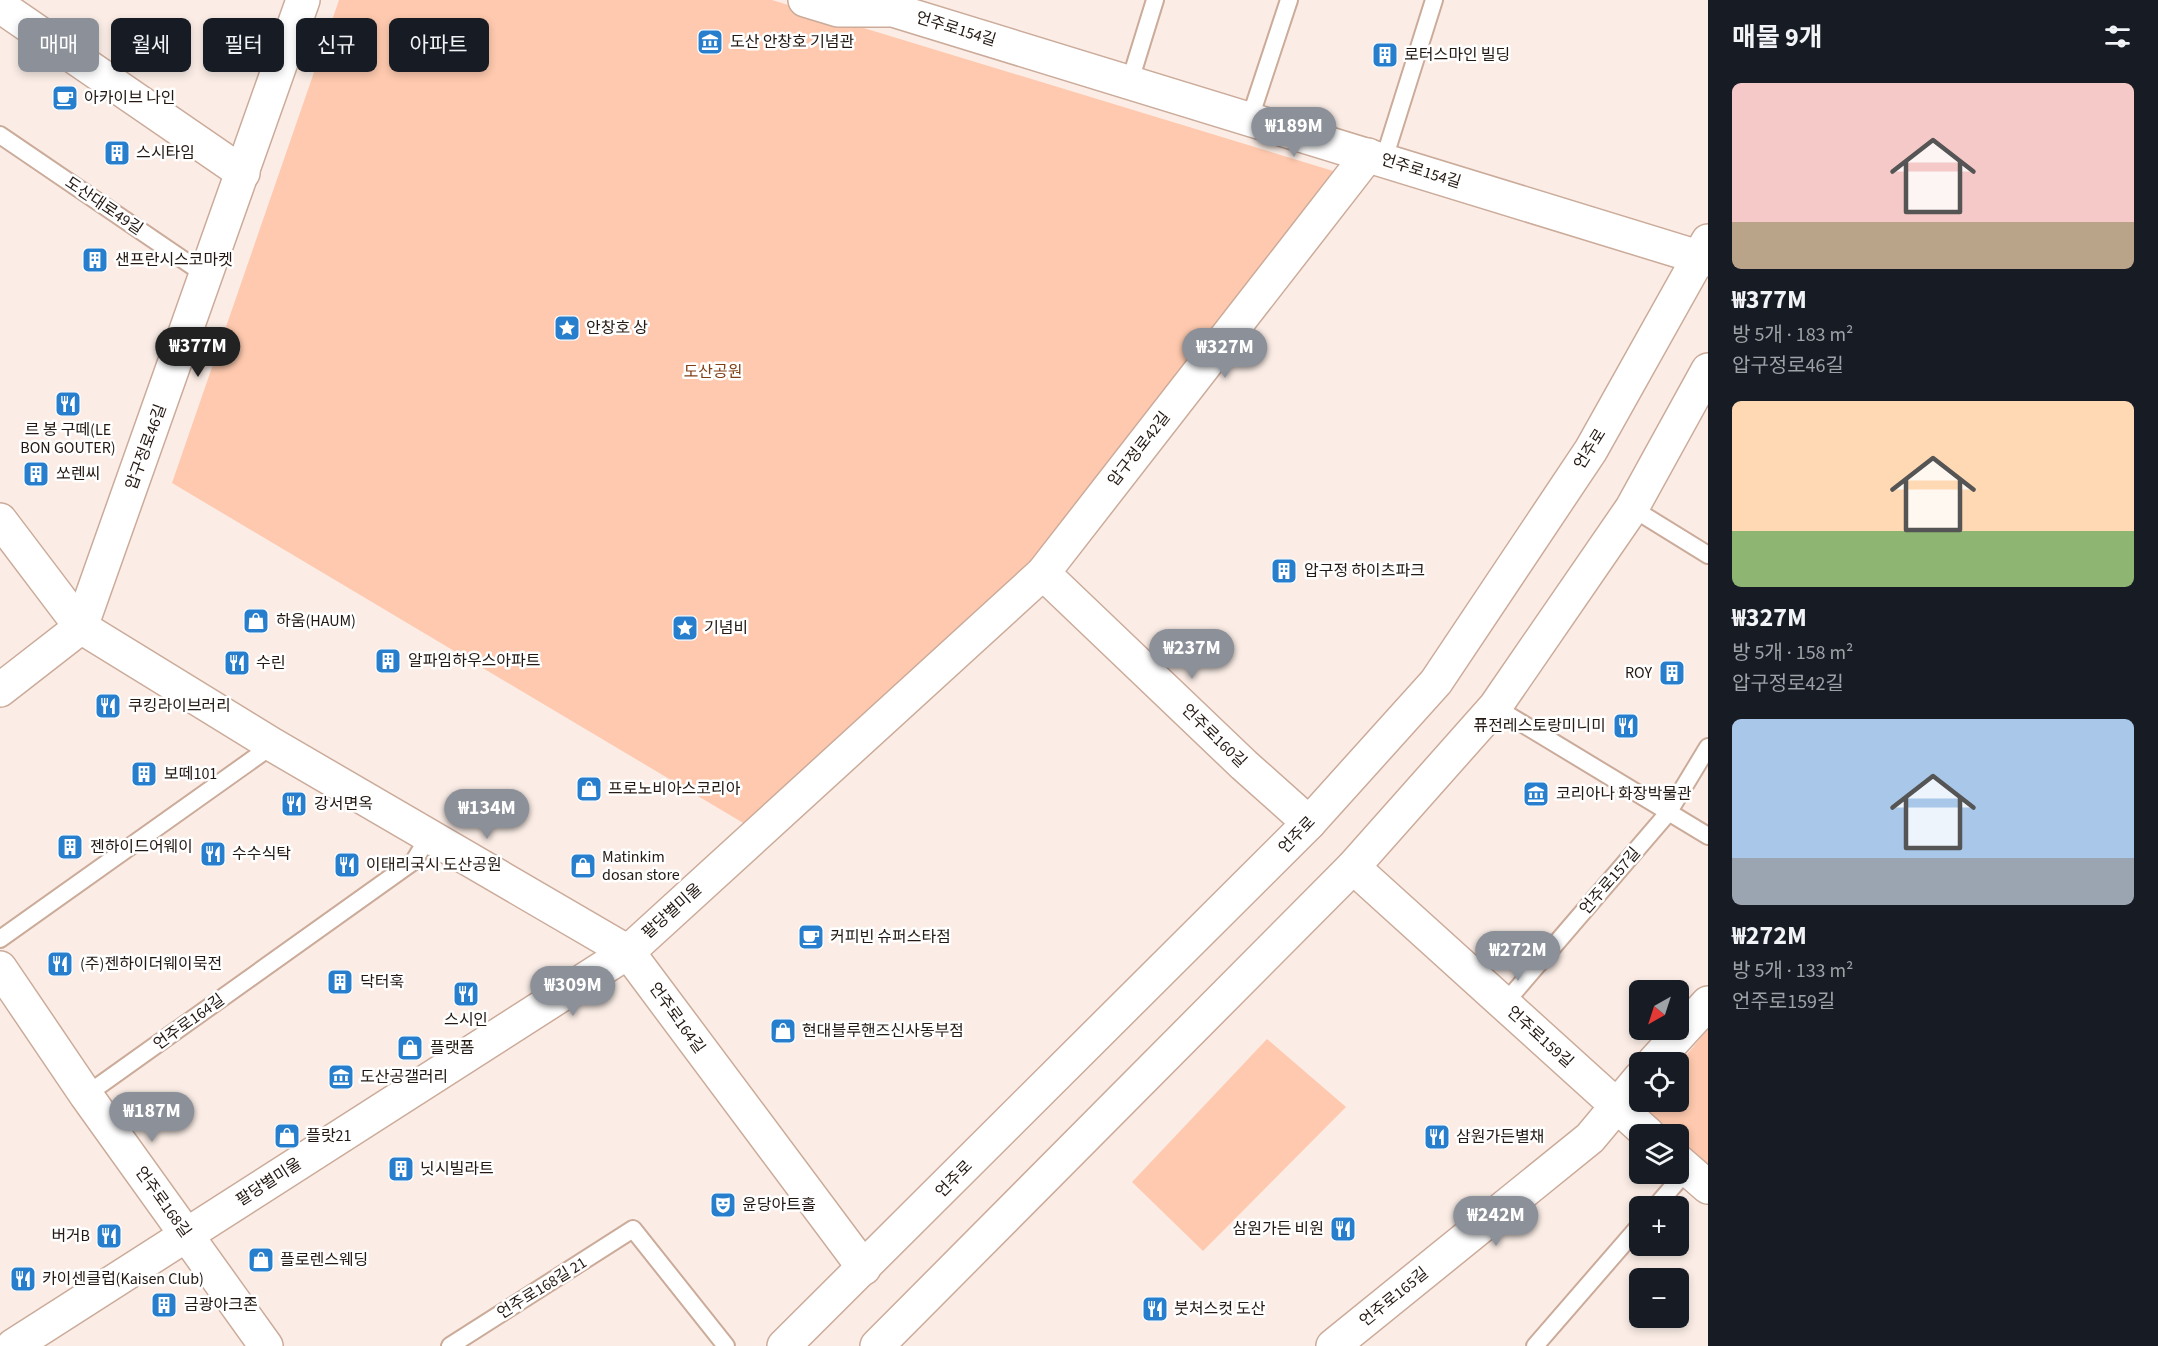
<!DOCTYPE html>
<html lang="ko">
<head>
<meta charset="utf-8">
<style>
  :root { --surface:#171b24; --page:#20242c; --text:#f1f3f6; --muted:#9ea1a6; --accent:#8c9099 }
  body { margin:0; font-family:"Source Sans 3","Noto Sans KR",sans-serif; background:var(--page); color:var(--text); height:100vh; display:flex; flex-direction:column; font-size:22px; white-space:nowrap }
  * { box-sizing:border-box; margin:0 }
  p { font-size:20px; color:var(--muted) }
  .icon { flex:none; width:33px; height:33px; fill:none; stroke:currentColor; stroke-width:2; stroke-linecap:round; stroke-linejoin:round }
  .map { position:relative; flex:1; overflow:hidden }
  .side { display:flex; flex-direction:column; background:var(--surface); width:450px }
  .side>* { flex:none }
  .banner { position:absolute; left:18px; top:18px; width:570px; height:54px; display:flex; gap:12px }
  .needle { width:39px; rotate:219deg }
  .controls { position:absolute; left:1629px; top:980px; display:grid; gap:12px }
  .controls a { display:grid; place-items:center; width:60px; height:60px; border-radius:9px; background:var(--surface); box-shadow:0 3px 9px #0003; font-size:30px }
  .price { position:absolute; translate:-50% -51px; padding:0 14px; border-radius:21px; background:var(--accent); color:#fff; font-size:20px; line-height:39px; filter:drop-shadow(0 2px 3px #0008) }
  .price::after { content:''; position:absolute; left:50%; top:36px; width:18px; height:14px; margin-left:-9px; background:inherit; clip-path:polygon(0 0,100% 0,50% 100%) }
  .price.active { background:#222; color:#fff }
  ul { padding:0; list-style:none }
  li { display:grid; align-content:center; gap:12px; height:318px; padding:0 24px }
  li span { display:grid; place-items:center; height:186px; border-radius:9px; color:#555 }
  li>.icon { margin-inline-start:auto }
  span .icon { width:108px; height:108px; fill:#fffc; stroke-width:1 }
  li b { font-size:26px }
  h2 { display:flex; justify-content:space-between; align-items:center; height:72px; padding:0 24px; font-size:26px }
  .pill { padding:0 21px; border-radius:9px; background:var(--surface); box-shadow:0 3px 9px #0003; font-size:21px; line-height:54px }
  .pill.active { background:var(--accent); color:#fff }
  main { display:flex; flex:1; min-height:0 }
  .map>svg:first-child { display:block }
  .green { fill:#fec9ae }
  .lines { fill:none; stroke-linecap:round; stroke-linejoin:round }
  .service-casing { stroke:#cbab9a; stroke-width:20 }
  .minor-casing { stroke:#cbab9a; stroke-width:36 }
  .primary-casing { stroke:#cbab9a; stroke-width:36 }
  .service { stroke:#fff; stroke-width:16 }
  .minor { stroke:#fff; stroke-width:33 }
  .primary { stroke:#fff; stroke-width:33 }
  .labels { text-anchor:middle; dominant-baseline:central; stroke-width:5; stroke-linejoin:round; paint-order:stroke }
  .street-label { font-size:16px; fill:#231812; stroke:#fff }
  .poi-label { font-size:16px; fill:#231812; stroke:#fff; text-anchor:start }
  .park-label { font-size:16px; fill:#813f16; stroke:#fff }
</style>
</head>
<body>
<main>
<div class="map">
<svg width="1708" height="1346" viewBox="0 0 1708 1346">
  <rect width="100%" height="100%" fill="#fbede6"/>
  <g class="green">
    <polygon points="339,0 772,0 1353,177 1024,593 755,830 172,483"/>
    <polygon points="1708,1029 1708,1165 1679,1139 1678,1134 1673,1134 1642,1106 1646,1101 1678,1101 1679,1064"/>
    <polygon points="1267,1039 1346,1107 1203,1251 1132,1182"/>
  </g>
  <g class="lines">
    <g class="service-casing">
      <g id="service">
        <polyline points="1130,81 1155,0"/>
        <polyline points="1250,118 1289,0"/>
        <polyline points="0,135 207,276"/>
        <polyline points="1384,159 1434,0"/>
        <polyline points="1632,508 1708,555"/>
        <polyline points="1495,707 1708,836"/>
        <polyline points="0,939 273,745"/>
        <polyline points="1504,1004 1668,813 1708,747"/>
        <polyline points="86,1095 414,861 429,836"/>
        <polyline points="1656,1206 1688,1169"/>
        <polyline points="450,1346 633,1229 726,1346"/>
        <polyline points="1535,1346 1640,1225"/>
      </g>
    </g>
    <g class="minor-casing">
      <g id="minor">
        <polyline points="805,0 838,10 893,10 1708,260"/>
        <polyline points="0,6 243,173"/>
        <polyline points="0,520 81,627 273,745 628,952 864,1268"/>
        <polyline points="1043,573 1244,765 1309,823"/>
        <polyline points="0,690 81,627 303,0"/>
        <polyline points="1353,867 1648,1134"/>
        <polyline points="0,968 86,1095 266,1346"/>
        <polyline points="1654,1062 1708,1003"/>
        <polyline points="1678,1161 1708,1187"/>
        <polyline points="13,1346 628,952 1043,573 1368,155"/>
        <polyline points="1333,1346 1590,1138 1640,1078"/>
      </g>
    </g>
    <g class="primary-casing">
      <g id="primary">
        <polyline points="784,1346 1309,823 1436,682 1591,450 1708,241"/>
        <polyline points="877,1346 1353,867 1495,707 1632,508 1708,370"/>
      </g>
    </g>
    <use href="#service" class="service"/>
    <use href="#minor" class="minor"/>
    <use href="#primary" class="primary"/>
  </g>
  <defs>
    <g id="museum-square" transform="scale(1.35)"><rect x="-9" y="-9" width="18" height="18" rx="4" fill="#277ecc" stroke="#fff"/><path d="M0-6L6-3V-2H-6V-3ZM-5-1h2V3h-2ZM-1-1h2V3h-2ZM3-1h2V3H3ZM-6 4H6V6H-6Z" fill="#fff"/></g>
    <g id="building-square" transform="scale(1.35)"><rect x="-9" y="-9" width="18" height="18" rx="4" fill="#277ecc" stroke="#fff"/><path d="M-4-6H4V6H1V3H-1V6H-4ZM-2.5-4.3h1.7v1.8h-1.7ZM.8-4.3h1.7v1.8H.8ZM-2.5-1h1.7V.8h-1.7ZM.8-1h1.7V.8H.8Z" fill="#fff"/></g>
    <g id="cafe-square" transform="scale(1.35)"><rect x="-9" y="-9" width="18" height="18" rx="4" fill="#277ecc" stroke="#fff"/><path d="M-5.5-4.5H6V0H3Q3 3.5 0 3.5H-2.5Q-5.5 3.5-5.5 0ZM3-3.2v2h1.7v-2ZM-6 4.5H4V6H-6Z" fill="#fff"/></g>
    <g id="sight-square" transform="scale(1.35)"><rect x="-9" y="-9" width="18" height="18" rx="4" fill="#277ecc" stroke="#fff"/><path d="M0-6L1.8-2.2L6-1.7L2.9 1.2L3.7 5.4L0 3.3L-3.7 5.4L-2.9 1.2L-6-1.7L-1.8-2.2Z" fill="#fff"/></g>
    <g id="restaurant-square" transform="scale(1.35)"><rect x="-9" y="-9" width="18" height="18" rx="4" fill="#277ecc" stroke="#fff"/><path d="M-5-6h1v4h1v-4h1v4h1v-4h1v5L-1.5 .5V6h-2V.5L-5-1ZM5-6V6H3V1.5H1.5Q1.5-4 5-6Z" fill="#fff"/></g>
    <g id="shop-square" transform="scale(1.35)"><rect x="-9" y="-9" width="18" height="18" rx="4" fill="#277ecc" stroke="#fff"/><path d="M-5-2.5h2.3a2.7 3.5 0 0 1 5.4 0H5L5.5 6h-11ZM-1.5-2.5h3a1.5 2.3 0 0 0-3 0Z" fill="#fff"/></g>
    <g id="theatre-square" transform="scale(1.35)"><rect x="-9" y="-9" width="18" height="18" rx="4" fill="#277ecc" stroke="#fff"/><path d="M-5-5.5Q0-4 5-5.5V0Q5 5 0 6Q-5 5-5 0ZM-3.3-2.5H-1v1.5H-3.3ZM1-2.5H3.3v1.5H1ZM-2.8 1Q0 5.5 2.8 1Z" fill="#fff"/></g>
  </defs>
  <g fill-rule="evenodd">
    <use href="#museum-square" x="710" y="42"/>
    <use href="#building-square" x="1385" y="55"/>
    <use href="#cafe-square" x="65" y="98"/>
    <use href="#building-square" x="117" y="153"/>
    <use href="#building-square" x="95" y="260"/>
    <use href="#sight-square" x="567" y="328"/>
    <use href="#restaurant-square" x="68" y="404"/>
    <use href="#building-square" x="36" y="474"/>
    <use href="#building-square" x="1284" y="571"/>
    <use href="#shop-square" x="256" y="621"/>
    <use href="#sight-square" x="685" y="628"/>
    <use href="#building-square" x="388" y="661"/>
    <use href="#restaurant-square" x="237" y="663"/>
    <use href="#building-square" x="1672" y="673"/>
    <use href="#restaurant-square" x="108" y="706"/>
    <use href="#restaurant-square" x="1626" y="726"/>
    <use href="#building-square" x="144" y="774"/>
    <use href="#shop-square" x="589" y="789"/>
    <use href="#museum-square" x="1536" y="794"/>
    <use href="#restaurant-square" x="294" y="804"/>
    <use href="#building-square" x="70" y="847"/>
    <use href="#restaurant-square" x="213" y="854"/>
    <use href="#restaurant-square" x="347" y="865"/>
    <use href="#shop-square" x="583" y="866"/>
    <use href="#cafe-square" x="811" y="937"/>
    <use href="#restaurant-square" x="60" y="964"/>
    <use href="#building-square" x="340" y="982"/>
    <use href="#restaurant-square" x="466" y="994"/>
    <use href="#shop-square" x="783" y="1031"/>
    <use href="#shop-square" x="410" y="1048"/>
    <use href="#museum-square" x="341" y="1077"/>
    <use href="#shop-square" x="287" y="1136"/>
    <use href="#restaurant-square" x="1437" y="1137"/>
    <use href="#building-square" x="401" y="1169"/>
    <use href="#theatre-square" x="723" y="1205"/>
    <use href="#restaurant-square" x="1343" y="1229"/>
    <use href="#restaurant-square" x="109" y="1236"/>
    <use href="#shop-square" x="261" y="1260"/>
    <use href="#restaurant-square" x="23" y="1279"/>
    <use href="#building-square" x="164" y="1305"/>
    <use href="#restaurant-square" x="1155" y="1309"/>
  </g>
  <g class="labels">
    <g class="street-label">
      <text transform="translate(956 29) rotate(17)">언주로154길</text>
      <text transform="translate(1421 171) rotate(17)">언주로154길</text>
      <text transform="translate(104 206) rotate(34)">도산대로49길</text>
      <text transform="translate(146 447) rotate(-70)">압구정로46길</text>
      <text transform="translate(1139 449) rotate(-52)">압구정로42길</text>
      <text transform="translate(1590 449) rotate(-58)">언주로</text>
      <text transform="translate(1214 736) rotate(44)">언주로160길</text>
      <text transform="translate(1297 835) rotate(-46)">언주로</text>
      <text transform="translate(1610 881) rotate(-49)">언주로157길</text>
      <text transform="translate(672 911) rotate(-42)">팔당별미울</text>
      <text transform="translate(677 1018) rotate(54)">언주로164길</text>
      <text transform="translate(189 1022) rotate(-36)">언주로164길</text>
      <text transform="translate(1540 1037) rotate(42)">언주로159길</text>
      <text transform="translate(954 1179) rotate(-45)">언주로</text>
      <text transform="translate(269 1182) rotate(-33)">팔당별미울</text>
      <text transform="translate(163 1202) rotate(54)">언주로168길</text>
      <text transform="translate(542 1288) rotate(-32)">언주로168길 21</text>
      <text transform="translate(1394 1297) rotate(-39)">언주로165길</text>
    </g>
    <g class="poi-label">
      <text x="730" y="42">도산 안창호 기념관</text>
      <text x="1404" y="55">로터스마인 빌딩</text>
      <text x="84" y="98">아카이브 나인</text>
      <text x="136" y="153">스시타임</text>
      <text x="115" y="260">샌프란시스코마켓</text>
      <text x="586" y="328">안창호 상</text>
      <text x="68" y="430" text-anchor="middle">르 봉 구떼(LE<tspan x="68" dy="18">BON GOUTER)</tspan></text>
      <text x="56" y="474">쏘렌씨</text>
      <text x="1304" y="571">압구정 하이츠파크</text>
      <text x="276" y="621">하움(HAUM)</text>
      <text x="704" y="628">기념비</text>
      <text x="408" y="661">알파임하우스아파트</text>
      <text x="256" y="663">수린</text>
      <text x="1652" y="673" text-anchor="end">ROY</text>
      <text x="128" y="706">쿠킹라이브러리</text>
      <text x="1606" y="726" text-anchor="end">퓨전레스토랑미니미</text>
      <text x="164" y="774">보떼101</text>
      <text x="608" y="789">프로노비아스코리아</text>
      <text x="1556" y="794">코리아나 화장박물관</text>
      <text x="314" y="804">강서면옥</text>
      <text x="90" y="847">젠하이드어웨이</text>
      <text x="232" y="854">수수식탁</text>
      <text x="602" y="857">Matinkim<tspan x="602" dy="18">dosan store</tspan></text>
      <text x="366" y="865">이태리국시 도산공원</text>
      <text x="830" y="937">커피빈 슈퍼스타점</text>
      <text x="80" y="964">(주)젠하이더웨이묵전</text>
      <text x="360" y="982">닥터훅</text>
      <text x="466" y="1020" text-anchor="middle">스시인</text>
      <text x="802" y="1031">현대블루핸즈신사동부점</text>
      <text x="430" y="1048">플랫폼</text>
      <text x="360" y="1077">도산공갤러리</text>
      <text x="306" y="1136">플랏21</text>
      <text x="1456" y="1137">삼원가든별채</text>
      <text x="420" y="1169">닛시빌라트</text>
      <text x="742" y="1205">윤당아트홀</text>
      <text x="1324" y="1229" text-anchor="end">삼원가든 비원</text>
      <text x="90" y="1236" text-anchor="end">버거B</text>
      <text x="280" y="1260">플로렌스웨딩</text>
      <text x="42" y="1279">카이센클럽(Kaisen Club)</text>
      <text x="184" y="1305">금광아크존</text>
      <text x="1174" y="1309">붓처스컷 도산</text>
    </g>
    <g class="park-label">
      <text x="713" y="372">도산공원</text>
    </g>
  </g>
</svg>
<div class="controls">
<a><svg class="needle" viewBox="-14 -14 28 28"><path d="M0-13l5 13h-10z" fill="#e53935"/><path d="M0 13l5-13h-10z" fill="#9ea1a6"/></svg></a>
<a><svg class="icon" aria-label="locate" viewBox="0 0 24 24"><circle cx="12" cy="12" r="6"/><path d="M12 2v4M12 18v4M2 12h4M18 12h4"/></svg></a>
<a><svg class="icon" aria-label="layers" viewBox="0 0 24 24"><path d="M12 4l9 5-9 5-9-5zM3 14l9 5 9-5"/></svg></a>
<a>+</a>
<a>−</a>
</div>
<b class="price" style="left:1294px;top:158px">₩189M</b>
<b class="price active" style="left:198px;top:378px">₩377M</b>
<b class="price" style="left:1225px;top:379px">₩327M</b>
<b class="price" style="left:1192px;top:680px">₩237M</b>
<b class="price" style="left:487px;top:840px">₩134M</b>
<b class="price" style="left:1518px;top:982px">₩272M</b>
<b class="price" style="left:573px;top:1017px">₩309M</b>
<b class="price" style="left:152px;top:1143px">₩187M</b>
<b class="price" style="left:1496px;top:1247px">₩242M</b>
<div class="banner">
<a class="pill active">매매</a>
<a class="pill">월세</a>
<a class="pill">필터</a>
<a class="pill">신규</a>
<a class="pill">아파트</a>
</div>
</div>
<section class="side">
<h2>매물 9개<svg class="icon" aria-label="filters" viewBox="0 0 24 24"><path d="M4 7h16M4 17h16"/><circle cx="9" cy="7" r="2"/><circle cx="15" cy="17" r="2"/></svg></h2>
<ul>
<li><span style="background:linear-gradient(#f6c9c9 75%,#b9a48a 0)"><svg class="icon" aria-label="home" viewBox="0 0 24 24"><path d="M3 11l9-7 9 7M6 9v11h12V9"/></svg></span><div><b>₩377M</b><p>방 5개 · 183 m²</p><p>압구정로46길</p></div></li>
<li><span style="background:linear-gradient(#ffd9b3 70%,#8fb573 0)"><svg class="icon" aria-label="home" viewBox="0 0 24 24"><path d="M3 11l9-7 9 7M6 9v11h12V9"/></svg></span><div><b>₩327M</b><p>방 5개 · 158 m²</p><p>압구정로42길</p></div></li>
<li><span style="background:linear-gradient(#a9c7e8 75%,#9aa5b1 0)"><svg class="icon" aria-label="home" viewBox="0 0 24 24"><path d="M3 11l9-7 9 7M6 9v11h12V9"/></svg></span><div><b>₩272M</b><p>방 5개 · 133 m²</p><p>언주로159길</p></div></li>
</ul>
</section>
</main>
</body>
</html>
